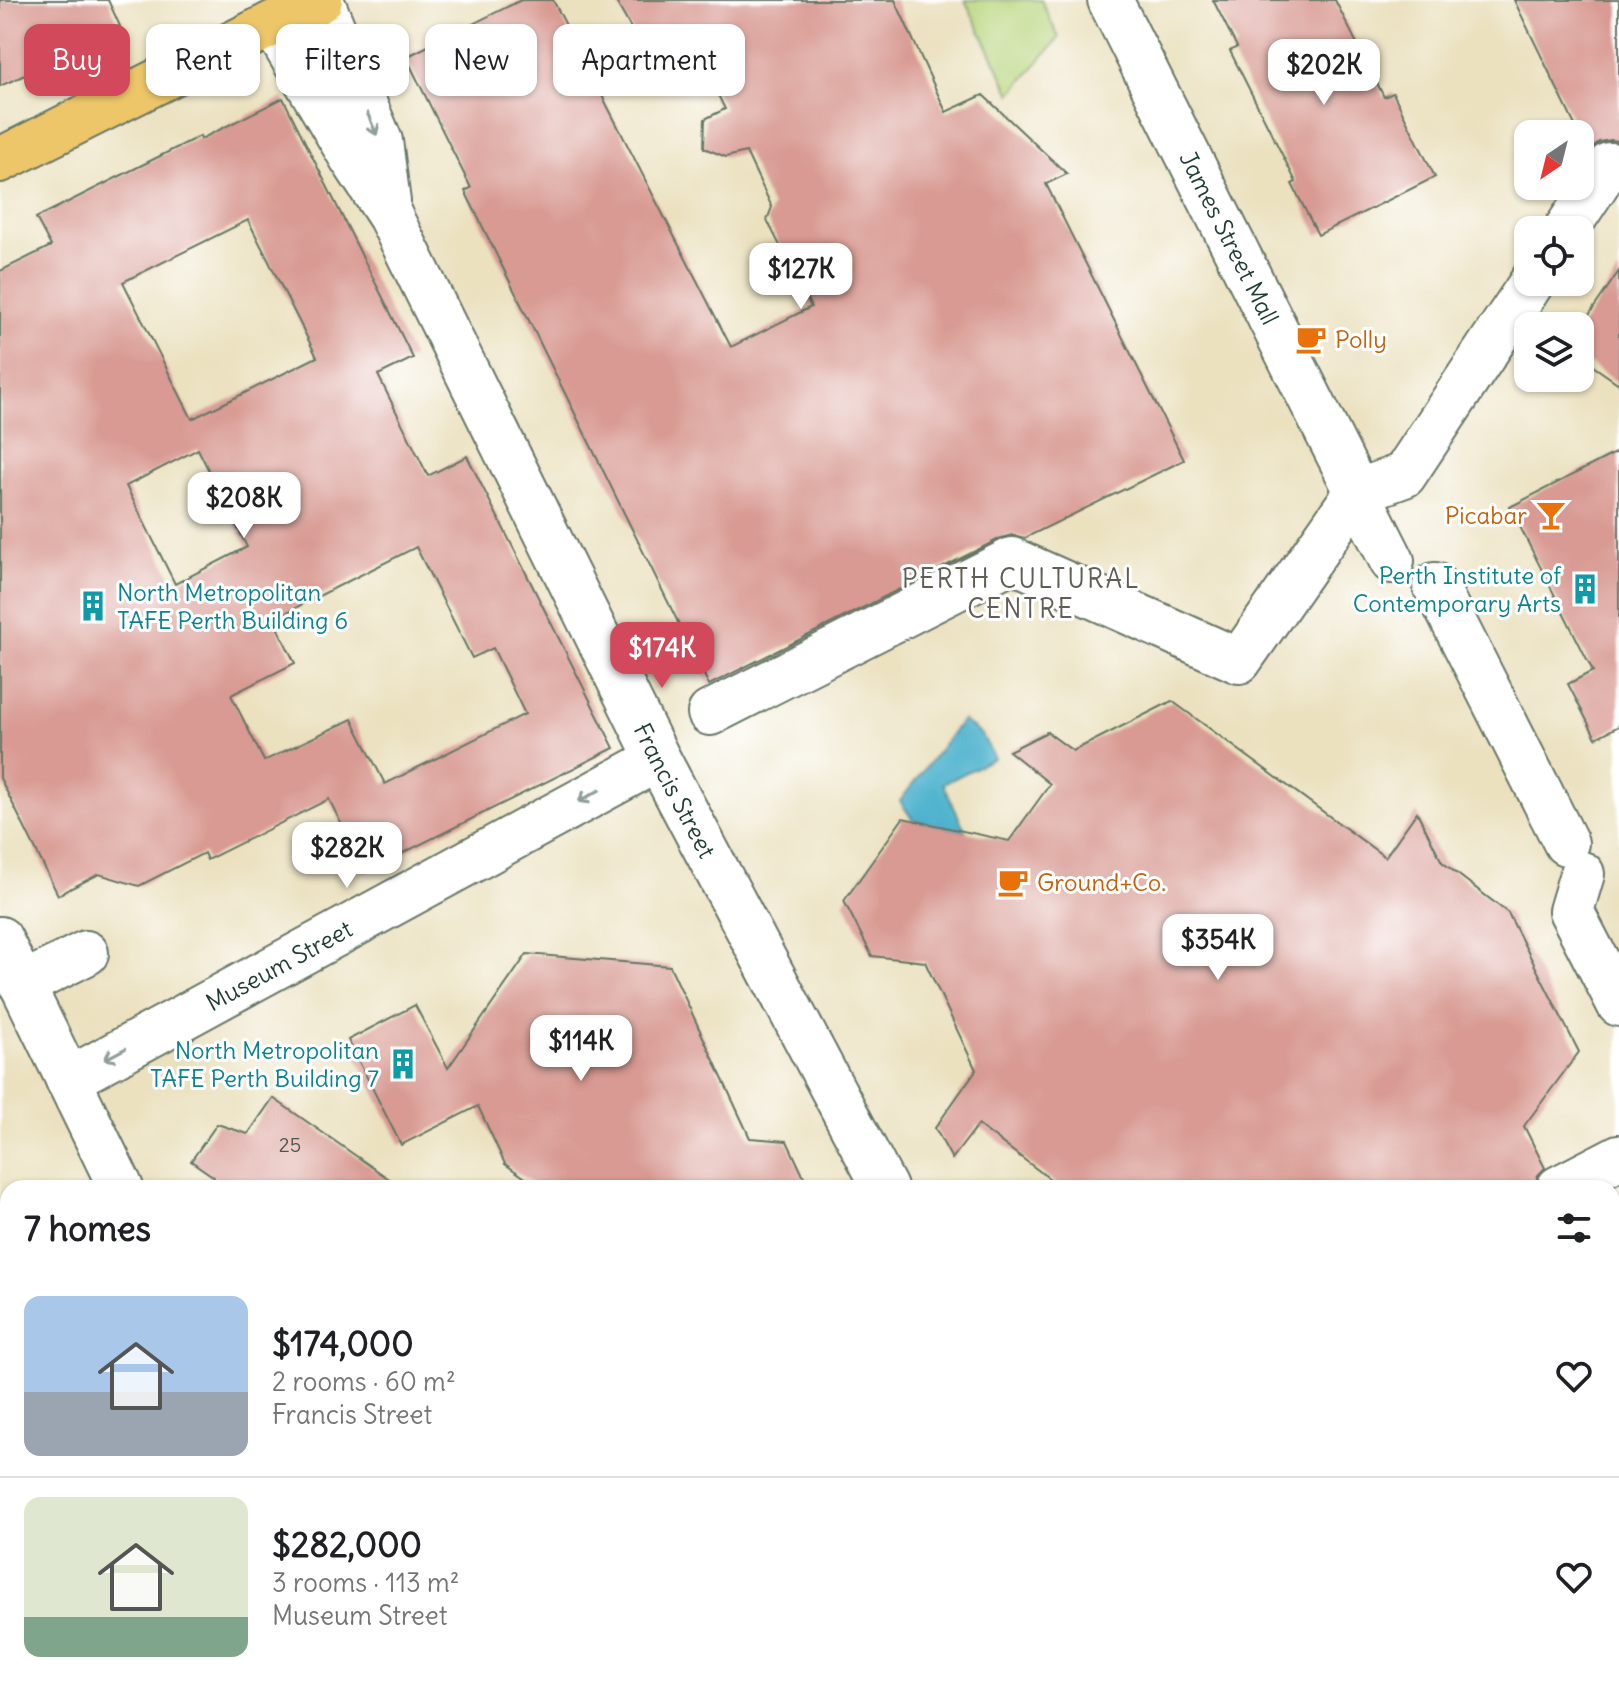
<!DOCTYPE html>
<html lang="en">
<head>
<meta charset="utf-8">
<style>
  :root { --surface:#fff; --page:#f6f6f6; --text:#202124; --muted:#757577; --line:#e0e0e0; --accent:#d1495b }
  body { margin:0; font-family:Delius,sans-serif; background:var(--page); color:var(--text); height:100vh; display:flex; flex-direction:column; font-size:30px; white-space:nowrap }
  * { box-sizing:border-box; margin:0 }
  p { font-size:26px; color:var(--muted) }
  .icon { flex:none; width:44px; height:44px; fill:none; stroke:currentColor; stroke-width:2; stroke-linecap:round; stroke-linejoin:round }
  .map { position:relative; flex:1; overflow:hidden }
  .side { position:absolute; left:0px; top:1180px; width:1620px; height:512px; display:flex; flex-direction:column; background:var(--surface); border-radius:24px 24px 0 0; box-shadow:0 2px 6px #0004 }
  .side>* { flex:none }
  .banner { position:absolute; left:24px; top:24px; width:800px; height:72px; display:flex; gap:16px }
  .needle { width:52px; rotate:215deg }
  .tools { position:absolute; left:1514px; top:120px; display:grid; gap:16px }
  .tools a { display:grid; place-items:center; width:80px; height:80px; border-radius:16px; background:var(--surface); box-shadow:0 2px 6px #0004; font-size:40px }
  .price { position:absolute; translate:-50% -68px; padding:0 18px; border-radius:16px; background:#fff; color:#222; font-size:26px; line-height:52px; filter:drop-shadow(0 2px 4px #0008) }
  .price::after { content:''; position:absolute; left:50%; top:48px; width:24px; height:18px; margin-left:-12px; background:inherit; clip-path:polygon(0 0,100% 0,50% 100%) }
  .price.selected { background:var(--accent); color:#fff }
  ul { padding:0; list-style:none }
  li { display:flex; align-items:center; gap:24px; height:200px; padding:0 24px }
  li+li { border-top:2px solid var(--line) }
  li span { display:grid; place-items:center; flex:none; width:224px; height:160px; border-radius:16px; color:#555 }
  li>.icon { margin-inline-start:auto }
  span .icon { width:96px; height:96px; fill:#fffc; stroke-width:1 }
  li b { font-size:34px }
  h2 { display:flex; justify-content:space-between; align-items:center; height:96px; padding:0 24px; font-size:34px }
  .chip { padding:0 28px; border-radius:16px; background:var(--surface); box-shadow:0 2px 6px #0004; font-size:28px; line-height:72px }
  .chip.selected { background:var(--accent); color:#fff }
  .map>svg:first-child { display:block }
  .green { fill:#b7d57b; stroke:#6b8958; stroke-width:2 }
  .water { fill:#4fb3ce; stroke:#377881; stroke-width:2 }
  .building { fill:#d89a92; fill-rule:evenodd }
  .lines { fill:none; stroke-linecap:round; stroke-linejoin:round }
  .minor-casing { stroke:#667665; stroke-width:48 }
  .major-casing { stroke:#667665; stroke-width:48 }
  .minor { stroke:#fff; stroke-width:44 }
  .major { stroke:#ecc669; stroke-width:44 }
  .oneway { stroke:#8f9e9a }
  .labels { text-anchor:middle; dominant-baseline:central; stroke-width:6; stroke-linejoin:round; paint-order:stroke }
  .number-label { font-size:20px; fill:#4d544c }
  .street-label { font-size:24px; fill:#1f3d34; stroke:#fff }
  .food-label { font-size:24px; fill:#c56008; stroke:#fff; text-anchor:start }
  .culture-label { font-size:24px; fill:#0d838f; stroke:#fff; text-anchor:end }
  .neighbourhood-label { font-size:26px; letter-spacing:2px; fill:#605e55; stroke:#fff }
</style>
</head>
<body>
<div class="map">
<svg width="1619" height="1692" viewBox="0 0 1619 1692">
  <rect width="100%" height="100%" fill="#fff"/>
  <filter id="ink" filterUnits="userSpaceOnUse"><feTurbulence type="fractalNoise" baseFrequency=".0125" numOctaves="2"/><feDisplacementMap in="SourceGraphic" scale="16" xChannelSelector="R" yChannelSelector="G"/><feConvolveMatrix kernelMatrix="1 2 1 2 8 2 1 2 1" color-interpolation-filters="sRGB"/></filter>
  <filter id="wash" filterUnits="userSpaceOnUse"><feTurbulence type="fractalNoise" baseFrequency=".006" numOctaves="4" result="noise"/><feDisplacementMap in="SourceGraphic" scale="32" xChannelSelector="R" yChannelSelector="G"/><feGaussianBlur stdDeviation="1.8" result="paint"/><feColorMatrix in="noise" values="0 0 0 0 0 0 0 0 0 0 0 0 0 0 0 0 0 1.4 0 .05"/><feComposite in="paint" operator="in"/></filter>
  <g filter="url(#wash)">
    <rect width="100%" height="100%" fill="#ebe1bf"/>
    <polygon class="green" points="965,0 1041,0 1059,38 1011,94"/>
    <polygon class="water" points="962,720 982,735 994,758 943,784 966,832 913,820 900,801"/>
    <g id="blocks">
      <g class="building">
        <polygon points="0,0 108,0 120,26 43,67 0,86"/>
        <polygon points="521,0 553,0 731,347 811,307 767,220 772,207 746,152 726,157 704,148 705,119 725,109 696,51 655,71 615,0 895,0 946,112 983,95 1067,174 1046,184 1184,460 1025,538 1012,535 1001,538 709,685 465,191 471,188 406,57"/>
        <polygon points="1213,0 1335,0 1384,97 1393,93 1435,177 1318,235 1292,184 1296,182 1230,51 1237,47"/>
        <polygon points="1514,0 1619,0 1619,141 1611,140 1599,142 1593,147 1585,146"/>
        <path d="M283 98 413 358 378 375 428 476 467 456 614 748 365 872 329 799 207 860 204 853 139 886 99 874 58 895 0 778V271L51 246 36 218 200 136 201 139ZM248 220 317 357 192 419 123 282ZM198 449 247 547 175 584 126 486ZM416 547 472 658 493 648 525 714 385 784 352 719 264 761 231 695 295 663 273 619Z"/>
        <polygon points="1619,271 1619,384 1580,357 1580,328"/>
        <polygon points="1619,451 1619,726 1596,738 1568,684 1593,671 1510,507"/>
        <polygon points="1172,701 1385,857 1417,812 1442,862 1508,913 1579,1052 1524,1126 1545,1168 1538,1175 1534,1188 1062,1188 978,1125 952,1159 935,1128 976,1070 925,962 872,956 844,901 903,818 1009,841 1050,784 1009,751 1047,732 1073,751"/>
        <polygon points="527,954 670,966 750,1138 787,1141 809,1188 540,1188 505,1164 478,1106 401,1145 348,1040 415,1005 448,1068"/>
        <polygon points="273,1098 402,1188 210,1188 214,1177 191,1161 217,1124 248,1134"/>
      </g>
    </g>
  </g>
  <g filter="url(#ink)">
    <use href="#blocks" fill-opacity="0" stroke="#667665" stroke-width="2"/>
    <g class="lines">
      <g class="minor-casing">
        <g id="minor">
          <polyline points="321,0 380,141 388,202"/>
          <path id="s1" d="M1110 0 1392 561"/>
          <path id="s2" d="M273 24 352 158 390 216 658 759 885 1188"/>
          <polyline points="1566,230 1609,165 1619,166"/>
          <polyline points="1435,585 1566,843"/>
          <polyline points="710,713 1012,560 1239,661 1357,492 1404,475 1532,282"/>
          <polyline points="1582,874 1571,911 1619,1004"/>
          <polyline points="0,939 121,1188"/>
          <polyline points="22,985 86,953"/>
          <path id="s3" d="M68 1080 658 759"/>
          <polyline points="1559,1188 1619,1157"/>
          <polyline points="379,1684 383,1692"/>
          <polyline points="1142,1684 1146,1692"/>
          <polyline points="652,1692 669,1684"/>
        </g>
      </g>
      <g class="major-casing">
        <g id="major">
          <polyline points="0,160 320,0"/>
          <polyline points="1612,1432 1619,1428"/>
          <polyline points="1100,1692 1116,1684"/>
        </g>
      </g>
      <use href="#minor" class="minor"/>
      <use href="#major" class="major"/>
    </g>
    <defs><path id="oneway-shaft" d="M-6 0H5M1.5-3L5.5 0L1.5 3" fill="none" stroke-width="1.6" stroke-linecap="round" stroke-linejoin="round" transform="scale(2)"/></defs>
    <g class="oneway">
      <use href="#oneway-shaft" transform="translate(372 124) rotate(67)"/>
      <use href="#oneway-shaft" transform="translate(589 796) rotate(151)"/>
      <use href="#oneway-shaft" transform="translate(115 1054) rotate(152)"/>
    </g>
  </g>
  <defs>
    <g id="cafe-bare" transform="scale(2.4)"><path d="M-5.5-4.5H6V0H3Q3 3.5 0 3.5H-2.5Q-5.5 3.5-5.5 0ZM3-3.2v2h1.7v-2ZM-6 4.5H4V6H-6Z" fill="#e8710a" stroke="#fff" stroke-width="2.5" paint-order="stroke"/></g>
    <g id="bar-bare" transform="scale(2.4)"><path d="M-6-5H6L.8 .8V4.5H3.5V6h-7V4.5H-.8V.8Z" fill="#e8710a" stroke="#fff" stroke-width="2.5" paint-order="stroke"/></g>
    <g id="building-bare" transform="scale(2.4)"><path d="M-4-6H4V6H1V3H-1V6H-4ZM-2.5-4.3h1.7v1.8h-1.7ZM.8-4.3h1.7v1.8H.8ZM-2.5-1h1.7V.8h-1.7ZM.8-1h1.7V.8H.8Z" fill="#0f9aa8" stroke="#fff" stroke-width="2.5" paint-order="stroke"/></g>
  </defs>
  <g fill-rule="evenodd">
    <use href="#cafe-bare" x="1311" y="339"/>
    <use href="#bar-bare" x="1551" y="515"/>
    <use href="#building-bare" x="1585" y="589"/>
    <use href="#building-bare" x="93" y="606"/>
    <use href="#cafe-bare" x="1013" y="882"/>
    <use href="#building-bare" x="403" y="1064"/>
  </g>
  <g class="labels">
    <g class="number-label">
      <text x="290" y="1144">25</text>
    </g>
    <g class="street-label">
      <text stroke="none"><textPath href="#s1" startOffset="266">James Street Mall</textPath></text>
      <text stroke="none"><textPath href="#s2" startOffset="866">Francis Street</textPath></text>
      <text stroke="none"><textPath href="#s3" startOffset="240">Museum Street</textPath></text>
    </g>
    <g class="food-label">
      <text x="1335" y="339">Polly</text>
      <text x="1527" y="515" text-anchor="end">Picabar</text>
      <text x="1037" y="882">Ground+Co.</text>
    </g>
    <g class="culture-label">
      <text x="1561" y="575">Perth Institute of<tspan x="1561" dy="28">Contemporary Arts</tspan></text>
      <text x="117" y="592" text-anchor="start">North Metropolitan<tspan x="117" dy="28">TAFE Perth Building 6</tspan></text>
      <text x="379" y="1050">North Metropolitan<tspan x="379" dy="28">TAFE Perth Building 7</tspan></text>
    </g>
    <g class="neighbourhood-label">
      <text x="1021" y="578">PERTH CULTURAL<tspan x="1021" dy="30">CENTRE</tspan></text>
    </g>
  </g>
</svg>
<div class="tools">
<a><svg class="needle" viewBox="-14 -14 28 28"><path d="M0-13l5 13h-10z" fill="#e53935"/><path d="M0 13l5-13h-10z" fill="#757577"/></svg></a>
<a><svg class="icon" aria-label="locate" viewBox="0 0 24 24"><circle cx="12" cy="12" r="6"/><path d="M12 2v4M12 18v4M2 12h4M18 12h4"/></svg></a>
<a><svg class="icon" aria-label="layers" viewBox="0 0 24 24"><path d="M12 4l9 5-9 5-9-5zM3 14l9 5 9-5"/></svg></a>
</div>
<b class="price" style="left:1324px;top:107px">$202K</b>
<b class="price" style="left:801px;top:311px">$127K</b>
<b class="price" style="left:244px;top:540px">$208K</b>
<b class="price selected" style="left:662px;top:690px">$174K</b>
<b class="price" style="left:347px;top:890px">$282K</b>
<b class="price" style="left:1218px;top:982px">$354K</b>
<b class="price" style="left:581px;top:1083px">$114K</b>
<div class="banner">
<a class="chip selected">Buy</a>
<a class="chip">Rent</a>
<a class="chip">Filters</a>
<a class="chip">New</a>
<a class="chip">Apartment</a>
</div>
<section class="side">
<h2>7 homes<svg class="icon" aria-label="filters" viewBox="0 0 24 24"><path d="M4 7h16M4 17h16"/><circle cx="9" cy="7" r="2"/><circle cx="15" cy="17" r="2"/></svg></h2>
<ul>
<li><span style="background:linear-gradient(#a9c7e8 60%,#9aa5b1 0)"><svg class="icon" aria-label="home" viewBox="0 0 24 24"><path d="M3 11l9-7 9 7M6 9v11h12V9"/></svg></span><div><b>$174,000</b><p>2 rooms · 60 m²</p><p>Francis Street</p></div><svg class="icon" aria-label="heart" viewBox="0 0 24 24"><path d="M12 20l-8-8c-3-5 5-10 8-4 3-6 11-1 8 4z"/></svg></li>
<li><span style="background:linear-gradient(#dfe7d0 75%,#7fa58c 0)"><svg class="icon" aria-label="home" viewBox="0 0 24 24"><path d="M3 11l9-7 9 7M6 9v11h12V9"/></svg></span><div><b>$282,000</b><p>3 rooms · 113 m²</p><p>Museum Street</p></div><svg class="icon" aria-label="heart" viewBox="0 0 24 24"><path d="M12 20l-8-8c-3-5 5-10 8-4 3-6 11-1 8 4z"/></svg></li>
</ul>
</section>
</div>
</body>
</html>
